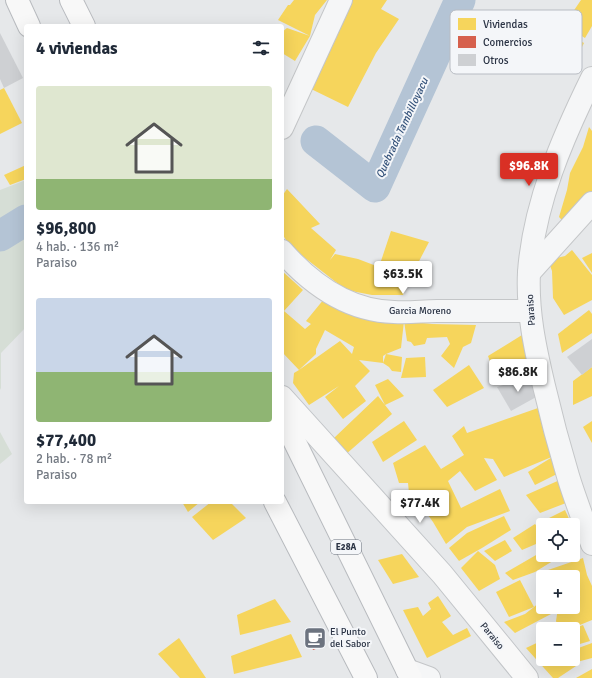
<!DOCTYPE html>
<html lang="es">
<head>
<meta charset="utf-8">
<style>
  :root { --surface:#fff; --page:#f6f6f7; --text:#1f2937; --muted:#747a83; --accent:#d93025 }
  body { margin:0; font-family:Signika,sans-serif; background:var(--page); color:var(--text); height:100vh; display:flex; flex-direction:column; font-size:15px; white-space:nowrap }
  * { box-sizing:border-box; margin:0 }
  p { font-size:13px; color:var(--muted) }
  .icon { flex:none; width:22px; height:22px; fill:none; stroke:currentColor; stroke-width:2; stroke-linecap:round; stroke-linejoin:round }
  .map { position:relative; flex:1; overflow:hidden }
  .drawer { position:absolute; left:24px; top:24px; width:260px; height:480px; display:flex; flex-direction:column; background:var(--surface); border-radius:4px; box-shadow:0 4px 16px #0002 }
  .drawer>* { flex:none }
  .fabs { position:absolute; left:536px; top:518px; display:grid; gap:8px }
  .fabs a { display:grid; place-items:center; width:44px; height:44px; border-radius:4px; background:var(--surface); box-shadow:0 4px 16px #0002; font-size:20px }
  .price { position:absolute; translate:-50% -34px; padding:0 9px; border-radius:4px; background:#fff; color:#222; font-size:13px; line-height:26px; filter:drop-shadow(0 1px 2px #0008) }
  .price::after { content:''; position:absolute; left:50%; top:24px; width:12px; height:9px; margin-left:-6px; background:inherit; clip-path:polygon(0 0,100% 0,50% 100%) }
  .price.on { background:var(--accent); color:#fff }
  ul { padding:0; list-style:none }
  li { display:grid; align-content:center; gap:8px; height:212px; padding:0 12px }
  li span { display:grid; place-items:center; height:124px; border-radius:4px; color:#555 }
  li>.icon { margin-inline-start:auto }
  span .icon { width:72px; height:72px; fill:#fffc; stroke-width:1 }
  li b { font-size:17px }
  h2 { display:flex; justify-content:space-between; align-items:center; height:48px; padding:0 12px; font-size:17px }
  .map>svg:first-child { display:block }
  .green { fill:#d6ded6 }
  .homes { fill:#f6d55c; fill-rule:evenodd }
  .shops { fill:#d6604d }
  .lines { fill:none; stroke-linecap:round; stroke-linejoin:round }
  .river { stroke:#b4c4d5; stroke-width:31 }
  .building { fill:#ced0d3 }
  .minor-casing { stroke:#c4c6c8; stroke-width:24 }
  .major-casing { stroke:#c2c5c8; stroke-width:24 }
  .highway-casing { stroke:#b8bbbf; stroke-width:24 }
  .minor { stroke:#f5f6f7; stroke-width:22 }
  .major { stroke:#f8f8f8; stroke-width:22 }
  .highway { stroke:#f8f8f8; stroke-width:22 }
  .labels { text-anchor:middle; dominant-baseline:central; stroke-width:4; stroke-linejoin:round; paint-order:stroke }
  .shield { fill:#f4f6f9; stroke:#676e7b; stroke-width:1 }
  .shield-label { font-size:9px; font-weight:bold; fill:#2b3445 }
  .street-label { font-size:10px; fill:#2b3445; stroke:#f4f6f9 }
  .poi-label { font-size:10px; fill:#2b3445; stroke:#f4f6f9; text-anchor:start }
  .water-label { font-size:11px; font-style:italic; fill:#34527a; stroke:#f4f6f9 }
  .key { fill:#f4f6f9; stroke:#b8bcc3; stroke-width:1 }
  .key-label { font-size:11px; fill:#2b3445 }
</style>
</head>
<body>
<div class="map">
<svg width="592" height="678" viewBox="0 0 592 678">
  <rect width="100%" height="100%" fill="#e6e8ea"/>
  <g class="green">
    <polygon points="26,180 26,327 1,353 1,388 0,390 0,190"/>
    <polygon points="0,432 12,454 0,464"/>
  </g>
  <g class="homes">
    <polygon points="294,0 327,0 315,15 310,36 295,61 282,53 282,32 287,28 310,36 278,20 288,5 290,5"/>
    <polygon points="352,0 387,0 381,9 399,19 376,53 348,107 309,88 331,33"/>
    <polygon points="581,0 592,0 592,26 585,38 567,27 562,28"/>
    <polygon points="566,33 584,43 569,73 552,63"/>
    <polygon points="4,88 22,123 0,134 0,90"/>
    <polygon points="589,127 592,131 592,195 566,224 559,217 567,190 570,173 583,147"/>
    <polygon points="26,165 26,179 10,185 4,175"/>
    <polygon points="287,189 320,224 311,228 336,250 330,260 335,254 358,259 379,267 391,231 429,242 416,267 412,262 403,295 372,295 346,290 291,247 282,234 282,196"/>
    <polygon points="572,250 592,275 592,300 564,315 553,298 552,271 548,260 565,256"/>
    <polygon points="592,253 592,273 582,258"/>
    <path d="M282 271 303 290 284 311 305 329 311 324 306 321 324 299 404 321 401 348 386 354 383 356V363L386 354 402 357 401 372 392 371 389 367 383 363 359 360 370 371 355 386 366 401 343 419 325 397 339 386 309 405 293 383 294 373 299 370 282 352V309L284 311 282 308ZM325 330 354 347 352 354 340 341 299 370 316 354V349Z"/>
    <polygon points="589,310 592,314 592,333 562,353 558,334"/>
    <polygon points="404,321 432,324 476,325 471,343 463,347 454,368 441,356 450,344 447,337 427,338 425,344 414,346 411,342 407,341"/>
    <polygon points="522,335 530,367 498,383 488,356"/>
    <polygon points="425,357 426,377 401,378 406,358"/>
    <polygon points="469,365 484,388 447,407 433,390"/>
    <polygon points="592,367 592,396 573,405 573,381"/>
    <polygon points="388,379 404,396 385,405 392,414 345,455 334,438 378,396 385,405 375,385"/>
    <polygon points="538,408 551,435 554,456 504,477 493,459 484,458 497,480 475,491 460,471 448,481 461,508 500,489 510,511 467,527 446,544 433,522 421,505 413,513 405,496 409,493 408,483 399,483 393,463 425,445 441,469 464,455 452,436 464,426 467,433"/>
    <polygon points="404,421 417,440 383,462 372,442"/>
    <polygon points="592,421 592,443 583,427"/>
    <polygon points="554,456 557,474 535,485 528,472"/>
    <polygon points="562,479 566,503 540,513 526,495"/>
    <polygon points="182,502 200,502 188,512"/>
    <polygon points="211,502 230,502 246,518 213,540 192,517"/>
    <polygon points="565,510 572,525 542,525 541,522"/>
    <polygon points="504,516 511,530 482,548 459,561 449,548 467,533"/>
    <polygon points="535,524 543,534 543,541 522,550 513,538"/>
    <polygon points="573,535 580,542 573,549"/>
    <polygon points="505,540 512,551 495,561 484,551"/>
    <polygon points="478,551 495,565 500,579 479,591 461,568"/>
    <polygon points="543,551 543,555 552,555 556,559 535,572 513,580 505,573"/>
    <polygon points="402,554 419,577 393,584 378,560"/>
    <polygon points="583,558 587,575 592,586 592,620 570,629 559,629 556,621 558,608 573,607 573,600 581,596 573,599 573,577 550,577 548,570"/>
    <polygon points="520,580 534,607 543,599 543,607 548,607 551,614 515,633 504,622 525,614 534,607 509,617 496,592"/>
    <polygon points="438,596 451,616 442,622 453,635 467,628 471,636 427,658 403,610 418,607 423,616 431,609 428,603"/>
    <polygon points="275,599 291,622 240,635 237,615"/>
    <polygon points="583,625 590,641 573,646 573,629"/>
    <polygon points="291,634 302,657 234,674 231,656"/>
    <polygon points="179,638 206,678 180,678 158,654"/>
    <polygon points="543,640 543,659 570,659 573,663 573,650 592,643 592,658 573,663 576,666 558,678 553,678 526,648"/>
    <polygon points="592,669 592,678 576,678"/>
  </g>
  <polygon class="shops" points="311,629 317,629 324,646 313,650 306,631"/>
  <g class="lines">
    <g class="river">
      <polyline points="316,141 375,187 460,0"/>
      <polyline points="0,236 26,220"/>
    </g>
  </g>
  <g class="building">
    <polygon points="0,33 23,78 4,88 0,79"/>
    <polygon points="592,339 592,367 582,375 567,357"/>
    <polygon points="530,376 538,396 511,411 497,387"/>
  </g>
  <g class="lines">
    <g class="minor-casing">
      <g id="minor">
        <path d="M592 78C562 139 534 204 529 272 527 311 535 348 544 386 551 416 559 446 568 476 575 499 584 522 592 544"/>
        <polyline points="282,128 341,0"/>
        <path d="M282 251C311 284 349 311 394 312 409 313 423 311 437 311 468 311 499 311 529 311"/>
        <polyline points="529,273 592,203"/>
        <polyline points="407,670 429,678"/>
      </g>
    </g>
    <g class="major-casing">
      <polyline id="major" points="282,397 442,574 527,678"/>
    </g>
    <g class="highway-casing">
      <g id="highway">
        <polyline points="17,0 29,26"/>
        <polyline points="71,0 84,26"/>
        <polyline points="282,416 411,678"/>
        <polyline points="275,502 366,678"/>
      </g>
    </g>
    <use href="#minor" class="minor"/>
    <use href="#major" class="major"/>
    <use href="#highway" class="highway"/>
  </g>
  <defs>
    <g id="cafe-square" transform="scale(1.15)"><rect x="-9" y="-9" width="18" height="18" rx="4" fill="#6c737f" stroke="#f4f6f9"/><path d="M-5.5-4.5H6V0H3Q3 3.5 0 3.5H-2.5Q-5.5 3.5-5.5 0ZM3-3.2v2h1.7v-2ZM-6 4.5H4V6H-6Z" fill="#fff"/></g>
  </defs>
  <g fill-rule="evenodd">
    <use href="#cafe-square" x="315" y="638"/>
  </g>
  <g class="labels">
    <rect class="shield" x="331" y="540" width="30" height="14" rx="3"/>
    <g class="shield-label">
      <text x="346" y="547">E28A</text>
    </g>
    <g class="street-label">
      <text transform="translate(531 310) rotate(-94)">Paraiso</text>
      <text x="420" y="311">Garcia Moreno</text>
      <text transform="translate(492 636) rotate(51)">Paraiso</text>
    </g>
    <g class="poi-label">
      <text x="330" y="632">El Punto<tspan x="330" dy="12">del Sabor</tspan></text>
    </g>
    <g class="water-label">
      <text transform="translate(402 128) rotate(-65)">Quebrada Tambilloyacu</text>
    </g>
  </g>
  <rect x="450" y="10" width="132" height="64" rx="6" class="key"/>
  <rect x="458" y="18" width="18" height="12" fill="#f6d55c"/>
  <rect x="458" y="36" width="18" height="12" fill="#d6604d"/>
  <rect x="458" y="54" width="18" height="12" fill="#ced0d3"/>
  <g class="key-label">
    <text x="483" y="28">Viviendas</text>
    <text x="483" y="46">Comercios</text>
    <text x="483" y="64">Otros</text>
  </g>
</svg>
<div class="fabs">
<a><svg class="icon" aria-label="locate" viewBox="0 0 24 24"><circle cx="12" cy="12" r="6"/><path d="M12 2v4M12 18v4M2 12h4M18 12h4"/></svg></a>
<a>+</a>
<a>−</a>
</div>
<b class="price on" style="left:529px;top:187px">$96.8K</b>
<b class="price" style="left:403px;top:295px">$63.5K</b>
<b class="price" style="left:518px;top:393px">$86.8K</b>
<b class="price" style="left:420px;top:524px">$77.4K</b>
<section class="drawer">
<h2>4 viviendas<svg class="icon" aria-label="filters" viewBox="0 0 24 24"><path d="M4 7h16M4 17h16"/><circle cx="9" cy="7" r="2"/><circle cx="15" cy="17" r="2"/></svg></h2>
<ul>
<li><span style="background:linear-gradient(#dfe7d0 75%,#8fb573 0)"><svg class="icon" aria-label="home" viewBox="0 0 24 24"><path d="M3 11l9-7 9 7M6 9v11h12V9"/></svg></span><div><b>$96,800</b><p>4 hab. · 136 m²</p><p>Paraiso</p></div></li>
<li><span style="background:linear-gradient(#c9d6e8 60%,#8fb573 0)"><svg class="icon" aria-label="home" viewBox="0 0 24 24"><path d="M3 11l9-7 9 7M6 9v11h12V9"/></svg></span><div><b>$77,400</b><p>2 hab. · 78 m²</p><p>Paraiso</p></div></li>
</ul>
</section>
</div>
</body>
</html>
